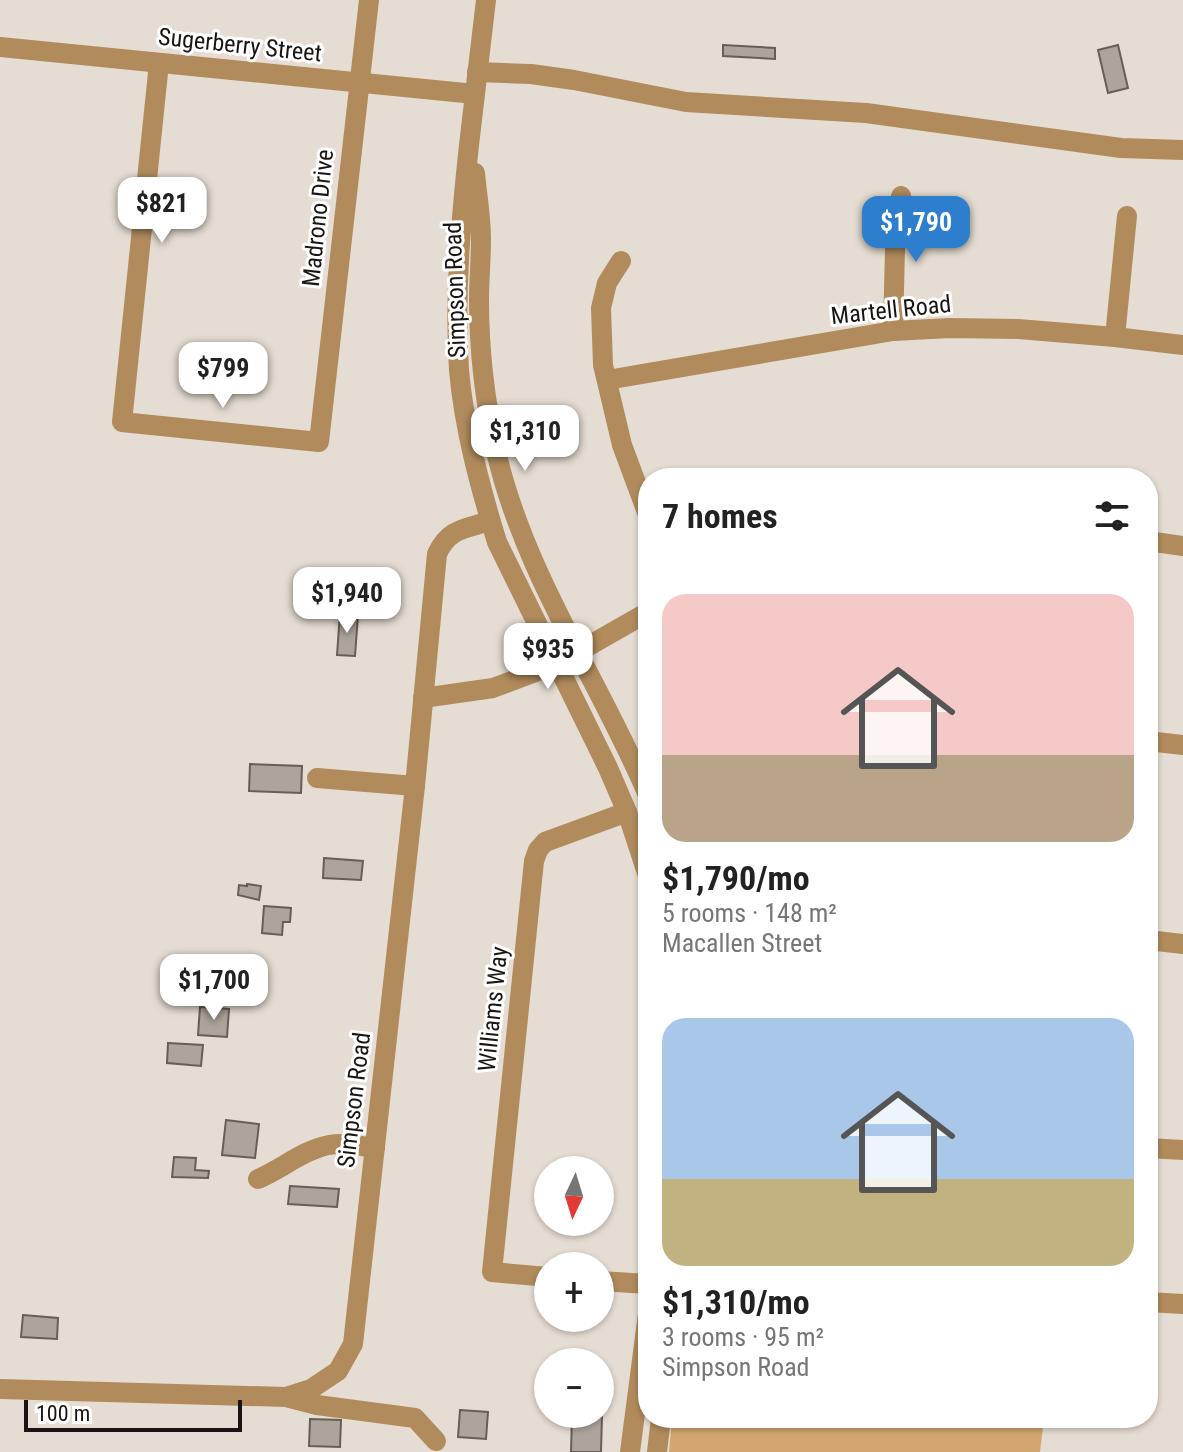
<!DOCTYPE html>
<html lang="en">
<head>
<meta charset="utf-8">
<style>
  :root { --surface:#fff; --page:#f6f6f6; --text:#222; --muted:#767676; --accent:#2e7ece }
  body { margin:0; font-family:"Roboto Condensed",sans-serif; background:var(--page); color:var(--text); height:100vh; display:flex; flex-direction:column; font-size:30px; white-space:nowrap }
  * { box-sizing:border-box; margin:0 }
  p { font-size:26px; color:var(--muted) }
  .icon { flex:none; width:44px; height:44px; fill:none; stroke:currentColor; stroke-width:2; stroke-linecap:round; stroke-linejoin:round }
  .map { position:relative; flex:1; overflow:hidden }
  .sheet { position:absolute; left:638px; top:468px; width:520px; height:960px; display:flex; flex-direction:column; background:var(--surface); border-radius:32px; box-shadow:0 2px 6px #0004 }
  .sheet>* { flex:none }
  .needle { width:52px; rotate:184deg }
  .controls { position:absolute; left:534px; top:1156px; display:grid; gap:16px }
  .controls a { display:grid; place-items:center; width:80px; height:80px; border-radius:50%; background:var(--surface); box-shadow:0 2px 6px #0004; font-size:40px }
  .scale { position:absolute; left:24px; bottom:20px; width:218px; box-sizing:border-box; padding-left:8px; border:4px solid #181512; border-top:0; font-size:22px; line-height:28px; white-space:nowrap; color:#181512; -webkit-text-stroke:6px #fff; paint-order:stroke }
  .price { position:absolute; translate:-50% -68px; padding:0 18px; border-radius:16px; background:#fff; color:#222; font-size:26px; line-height:52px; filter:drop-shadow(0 2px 4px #0008) }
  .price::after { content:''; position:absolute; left:50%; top:48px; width:24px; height:18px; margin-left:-12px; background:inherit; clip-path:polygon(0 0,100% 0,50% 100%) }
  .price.current { background:var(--accent); color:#fff }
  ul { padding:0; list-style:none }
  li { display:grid; align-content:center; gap:16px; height:424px; padding:0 24px }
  li span { display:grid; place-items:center; height:248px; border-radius:24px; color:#555 }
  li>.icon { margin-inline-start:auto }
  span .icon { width:144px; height:144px; fill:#fffc; stroke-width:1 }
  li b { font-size:34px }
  h2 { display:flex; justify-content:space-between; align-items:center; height:96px; padding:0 24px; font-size:34px }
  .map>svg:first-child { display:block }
  .green { fill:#d2a66e }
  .building { fill:#ada59c; stroke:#665f56; stroke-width:2 }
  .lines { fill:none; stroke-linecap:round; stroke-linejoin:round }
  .minor { stroke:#b18b5c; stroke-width:20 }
  .labels { text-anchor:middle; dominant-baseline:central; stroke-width:6; stroke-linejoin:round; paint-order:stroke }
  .street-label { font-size:24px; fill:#181512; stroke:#fff }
</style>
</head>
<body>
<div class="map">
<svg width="1183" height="1452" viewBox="0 0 1183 1452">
  <rect width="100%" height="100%" fill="#e5ddd3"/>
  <polygon class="green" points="672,1418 1044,1418 1040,1452 669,1452"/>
  <g class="building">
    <polygon points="723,45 775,48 775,59 723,56"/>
    <polygon points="1118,45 1128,88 1108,93 1098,50"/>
    <polygon points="343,575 356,575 356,588 343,589"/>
    <polygon points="340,613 358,615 355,656 337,655"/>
    <polygon points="250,764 302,766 301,793 249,791"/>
    <polygon points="324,858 363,861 361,880 323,878"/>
    <polygon points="247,884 261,886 259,900 238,895 239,885 247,886"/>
    <polygon points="264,906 291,908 290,922 283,922 282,935 262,933"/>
    <polygon points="200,1007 229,1009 227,1037 198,1035"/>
    <polygon points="168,1043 203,1045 201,1066 167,1063"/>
    <polygon points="226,1120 259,1124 255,1158 222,1155"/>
    <polygon points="174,1157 196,1158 195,1170 209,1171 208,1178 172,1177"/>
    <polygon points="290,1186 339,1189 337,1207 288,1204"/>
    <polygon points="23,1315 58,1318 57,1339 21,1337"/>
    <polygon points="460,1410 488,1412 486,1439 458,1437"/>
    <polygon points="572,1414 602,1415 601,1452 571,1452"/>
    <polygon points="310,1419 341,1420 340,1447 309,1446"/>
  </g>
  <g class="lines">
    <g class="minor">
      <path d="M486 0C480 48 475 97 469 145 461 220 454 294 459 370 464 428 480 487 497 542L608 768 627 812 648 876"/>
      <polyline points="0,47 475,94"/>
      <polyline points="159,63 122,422 319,442 369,0"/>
      <polyline points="477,72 531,74 574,80 686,102 866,113 1121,148 1183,150"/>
      <path d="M475 173C477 195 481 217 481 239 481 260 479 280 479 300 479 350 485 402 496 451 524 574 599 680 648 795"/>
      <polyline points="621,261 607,283 601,308 603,365 622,445 648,515"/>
      <polyline points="893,331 895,249 901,196"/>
      <polyline points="1115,337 1127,216"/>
      <polyline points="607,380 893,331 950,328 1018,329 1115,337 1183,345"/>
      <polyline points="1148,541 1183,546"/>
      <polyline points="423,698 493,688 557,664 648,612"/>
      <polyline points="1148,741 1183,745"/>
      <polyline points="317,778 415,786"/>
      <polyline points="1148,940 1183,944"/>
      <polyline points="1148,1148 1183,1150"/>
      <path d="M258 1179C282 1169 303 1150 329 1145 344 1142 360 1146 375 1148"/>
      <polyline points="548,1277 492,1272 534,861 538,850 545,842 627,812"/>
      <polyline points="600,1281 648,1284"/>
      <polyline points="1148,1302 1183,1304"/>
      <path d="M0 1389 286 1397 311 1389 338 1371 353 1344 415 786 437 554C449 528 465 529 490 521"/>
      <polyline points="286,1397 317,1405 415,1418 436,1441"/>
      <polyline points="630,1452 648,1314"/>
      <polyline points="657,1452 661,1418"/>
    </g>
  </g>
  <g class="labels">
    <g class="street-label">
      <text transform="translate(240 45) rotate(6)">Sugerberry Street</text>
      <text transform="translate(318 218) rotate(-84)">Madrono Drive</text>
      <text transform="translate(455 290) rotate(-92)">Simpson Road</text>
      <text transform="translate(891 310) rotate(-6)">Martell Road</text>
      <text transform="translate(493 1009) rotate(-84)">Williams Way</text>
      <text transform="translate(354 1100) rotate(-83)">Simpson Road</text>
    </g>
  </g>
</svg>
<div class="controls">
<a><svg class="needle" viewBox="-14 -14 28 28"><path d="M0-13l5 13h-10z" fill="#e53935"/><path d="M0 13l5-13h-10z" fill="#767676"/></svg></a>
<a>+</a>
<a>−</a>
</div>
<div class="scale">100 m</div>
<b class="price" style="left:162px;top:245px">$821</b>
<b class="price current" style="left:916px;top:264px">$1,790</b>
<b class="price" style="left:223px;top:410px">$799</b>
<b class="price" style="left:525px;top:473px">$1,310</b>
<b class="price" style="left:347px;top:635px">$1,940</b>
<b class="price" style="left:548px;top:691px">$935</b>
<b class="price" style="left:214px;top:1022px">$1,700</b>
<section class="sheet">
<h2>7 homes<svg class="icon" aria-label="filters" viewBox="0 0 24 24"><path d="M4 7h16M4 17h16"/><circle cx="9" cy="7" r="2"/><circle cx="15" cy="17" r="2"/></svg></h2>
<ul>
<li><span style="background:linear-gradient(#f6c9c9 65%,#b9a48a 0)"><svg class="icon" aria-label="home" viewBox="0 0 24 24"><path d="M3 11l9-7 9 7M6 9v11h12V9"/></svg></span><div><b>$1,790/mo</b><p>5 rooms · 148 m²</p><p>Macallen Street</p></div></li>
<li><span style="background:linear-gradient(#a9c7e8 65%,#c2b280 0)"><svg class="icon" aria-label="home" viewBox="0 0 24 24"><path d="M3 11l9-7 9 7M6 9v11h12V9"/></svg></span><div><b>$1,310/mo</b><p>3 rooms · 95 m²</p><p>Simpson Road</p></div></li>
</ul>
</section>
</div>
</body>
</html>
